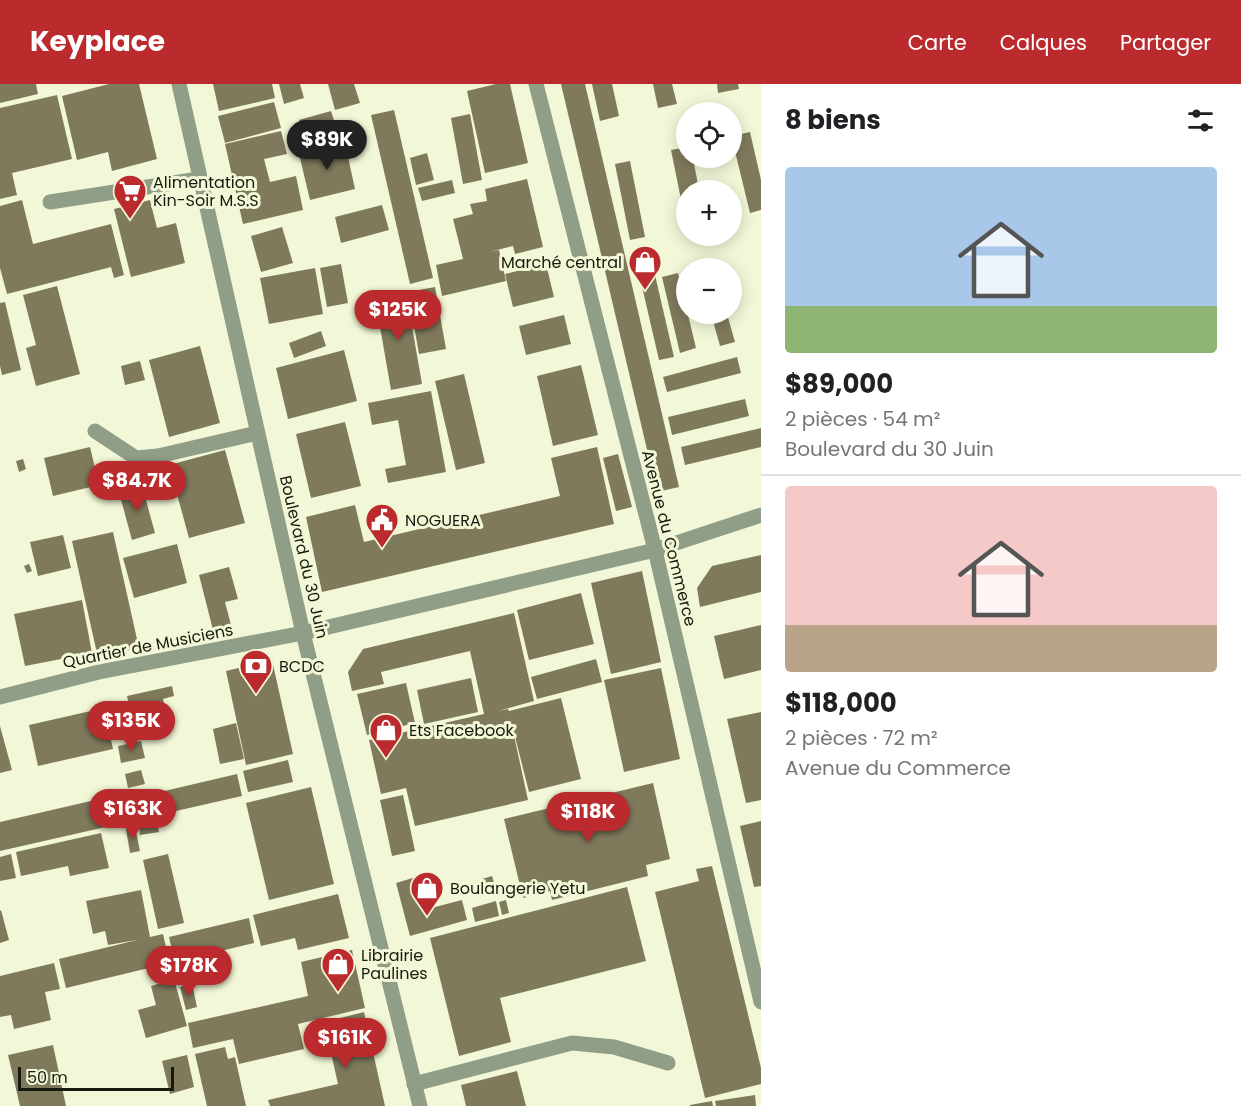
<!DOCTYPE html>
<html lang="fr">
<head>
<meta charset="utf-8">
<style>
  :root { --surface:#fff; --page:#f6f6f6; --text:#202124; --muted:#757577; --line:#e0e0e0; --accent:#bb2b2d }
  body { margin:0; font-family:Poppins,sans-serif; background:var(--page); color:var(--text); height:100vh; display:flex; flex-direction:column; font-size:22px; white-space:nowrap }
  * { box-sizing:border-box; margin:0 }
  p { font-size:20px; color:var(--muted) }
  .icon { flex:none; width:33px; height:33px; fill:none; stroke:currentColor; stroke-width:2; stroke-linecap:round; stroke-linejoin:round }
  .map { position:relative; flex:1; overflow:hidden }
  .side { display:flex; flex-direction:column; background:var(--surface); width:480px }
  .side>* { flex:none }
  .tools { position:absolute; left:676px; top:18px; display:grid; gap:12px }
  .tools a { display:grid; place-items:center; width:66px; height:66px; border-radius:50%; background:var(--surface); box-shadow:0 3px 15px #0003; font-size:30px }
  .scale { position:absolute; left:18px; bottom:15px; width:156px; box-sizing:border-box; padding-left:6px; border:3px solid #191a0f; border-top:0; font-size:16px; line-height:21px; white-space:nowrap; color:#191a0f; -webkit-text-stroke:4px #f2f8d7; paint-order:stroke }
  .price { position:absolute; translate:-50% -51px; padding:0 14px; border-radius:21px; background:var(--accent); color:#fff; font-size:20px; line-height:39px; filter:drop-shadow(0 2px 3px #0008) }
  .price::after { content:''; position:absolute; left:50%; top:36px; width:18px; height:14px; margin-left:-9px; background:inherit; clip-path:polygon(0 0,100% 0,50% 100%) }
  .price.on { background:#222; color:#fff }
  ul { padding:0; list-style:none }
  li { display:grid; align-content:center; gap:12px; height:318px; padding:0 24px }
  li+li { border-top:2px solid var(--line) }
  li span { display:grid; place-items:center; height:186px; border-radius:6px; color:#555 }
  li>.icon { margin-inline-start:auto }
  span .icon { width:108px; height:108px; fill:#fffc; stroke-width:1 }
  li b { font-size:26px }
  h2 { display:flex; justify-content:space-between; align-items:center; height:72px; padding:0 24px; font-size:26px }
  header { display:flex; align-items:center; gap:36px; box-sizing:border-box; height:84px; padding:0 30px; background:var(--accent); color:#fff }
  header strong { font-size:28px }
  nav { display:flex; gap:33px; margin-inline-start:auto; font-size:21px }
  main { display:flex; flex:1; min-height:0 }
  .map>svg:first-child { display:block }
  .building { fill:#807a5d }
  .lines { fill:none; stroke-linecap:round; stroke-linejoin:round }
  .minor { stroke:#909e88; stroke-width:15 }
  .labels { text-anchor:middle; dominant-baseline:central; stroke-width:6; stroke-linejoin:round; paint-order:stroke }
  .poi-label { font-size:16px; fill:#191a0f; stroke:#f2f8d7; text-anchor:start }
  .street-label { font-size:16px; fill:#191a0f; stroke:#f2f8d7 }
</style>
</head>
<body>
<header>
<strong>Keyplace</strong>
<nav><a>Carte</a><a>Calques</a><a>Partager</a></nav>
</header>
<main>
<div class="map">
<svg width="761" height="1022" viewBox="0 0 761 1022">
  <rect width="100%" height="100%" fill="#f2f8d7"/>
  <g class="building">
    <polygon points="0,0 36,0 38,10 0,19"/>
    <polygon points="109,0 139,0 157,75 112,87 108,68 77,76 62,12"/>
    <polygon points="213,0 272,0 275,14 219,27"/>
    <polygon points="279,0 300,0 304,14 284,20"/>
    <polygon points="328,0 354,0 360,19 335,26"/>
    <polygon points="496,0 510,0 528,79 485,89 467,7"/>
    <polygon points="561,0 585,0 679,403 657,408"/>
    <polygon points="592,0 612,0 619,32 600,37"/>
    <polygon points="653,0 672,0 677,20 658,24"/>
    <polygon points="717,0 738,0 739,5 718,9"/>
    <polygon points="57,11 72,75 12,89 17,111 0,115 0,24"/>
    <polygon points="274,18 281,44 225,59 218,32"/>
    <polygon points="394,26 433,194 410,200 371,31"/>
    <polygon points="331,27 336,43 303,53 299,36"/>
    <polygon points="470,30 482,96 463,100 451,34"/>
    <polygon points="281,47 287,70 264,75 270,98 296,92 303,126 243,140 225,60"/>
    <polygon points="750,48 761,96 761,126 750,129 732,55 732,52"/>
    <polygon points="345,59 355,105 310,116 299,70"/>
    <polygon points="687,63 687,74 693,74 699,106 687,106 686,140 671,66"/>
    <polygon points="427,69 434,96 416,101 410,74"/>
    <polygon points="630,77 645,153 630,156 615,80"/>
    <polygon points="527,95 543,163 515,170 513,162 489,168 499,166 506,197 442,212 436,181 463,175 453,135 473,130 470,120 487,117 485,105"/>
    <polygon points="452,96 455,109 422,117 418,104"/>
    <polygon points="22,116 33,160 111,140 124,191 114,194 111,183 7,210 0,184 0,122"/>
    <polygon points="150,116 157,144 176,139 185,179 131,193 114,125"/>
    <polygon points="382,121 389,146 341,159 335,133"/>
    <polygon points="282,143 293,179 261,188 251,152"/>
    <polygon points="712,176 715,184 699,184 698,180"/>
    <polygon points="652,178 674,273 659,276 637,181"/>
    <polygon points="341,180 348,219 327,223 320,184"/>
    <polygon points="546,180 554,213 513,223 505,190"/>
    <polygon points="315,184 323,230 269,240 260,194"/>
    <polygon points="678,189 696,264 680,269 662,193"/>
    <polygon points="57,202 80,290 36,302 26,264 36,261 23,211"/>
    <polygon points="435,203 446,265 419,270 408,208"/>
    <polygon points="406,208 422,300 391,306 375,214"/>
    <polygon points="5,218 21,286 2,291 0,282 0,219"/>
    <polygon points="711,230 727,230 735,258 720,262"/>
    <polygon points="564,231 571,260 526,271 519,242"/>
    <polygon points="321,247 326,262 294,274 289,259"/>
    <polygon points="200,262 220,339 169,353 149,276"/>
    <polygon points="344,266 357,317 288,335 276,284"/>
    <polygon points="737,273 741,289 667,308 663,293"/>
    <polygon points="140,277 145,296 125,301 121,282"/>
    <polygon points="581,281 598,351 553,362 537,292"/>
    <polygon points="464,290 485,379 456,386 435,297"/>
    <polygon points="431,307 446,388 388,399 385,385 406,381 398,336 372,341 368,319"/>
    <polygon points="745,315 749,332 672,351 668,333"/>
    <polygon points="345,338 361,402 311,414 296,350"/>
    <polygon points="761,344 761,363 685,381 681,363"/>
    <polygon points="90,363 99,401 53,412 44,374"/>
    <polygon points="597,363 614,440 322,508 306,433 355,421 364,458 560,412 551,374"/>
    <polygon points="225,366 245,439 189,454 169,381"/>
    <polygon points="618,370 632,423 616,427 603,374"/>
    <polygon points="23,375 26,385 19,388 16,377"/>
    <polygon points="141,398 155,449 132,456 120,412 130,410 128,402"/>
    <polygon points="113,448 139,564 98,574 72,457"/>
    <polygon points="63,451 71,484 38,492 30,458"/>
    <polygon points="177,460 187,499 134,514 123,474"/>
    <polygon points="761,471 761,508 700,523 697,504 712,482"/>
    <polygon points="29,480 32,487 27,489 24,482"/>
    <polygon points="229,483 238,515 225,518 231,541 213,546 199,491"/>
    <polygon points="642,487 661,578 611,590 591,499"/>
    <polygon points="581,509 594,560 529,576 517,526"/>
    <polygon points="82,516 92,569 25,582 14,530"/>
    <polygon points="514,529 534,617 498,627 508,625 509,627 561,614 581,695 529,708 510,633 528,716 415,742 406,704 381,710 369,656 484,630 470,567 381,588 384,600 352,607 348,588 363,565"/>
    <polygon points="761,541 761,586 724,595 714,552"/>
    <polygon points="596,575 602,598 537,615 531,593"/>
    <polygon points="272,576 293,670 246,681 226,587"/>
    <polygon points="661,584 680,675 624,688 604,596"/>
    <polygon points="471,594 478,628 424,640 417,606"/>
    <polygon points="406,599 415,639 367,651 357,610"/>
    <polygon points="172,602 174,612 163,615 165,623 151,626 150,620 130,625 127,612"/>
    <polygon points="104,624 113,665 38,682 29,641"/>
    <polygon points="761,628 761,716 746,719 727,635"/>
    <polygon points="236,639 244,675 220,680 213,645"/>
    <polygon points="0,642 12,686 0,689"/>
    <polygon points="141,657 145,674 121,679 118,662"/>
    <polygon points="288,676 293,698 248,708 243,687"/>
    <polygon points="141,686 145,700 128,704 125,690"/>
    <polygon points="237,690 242,712 0,767 0,738 95,716 96,723"/>
    <polygon points="653,699 670,775 646,781 648,792 552,816 550,807 523,814 504,735"/>
    <polygon points="311,703 334,800 269,816 246,719"/>
    <polygon points="403,711 415,767 392,772 380,716"/>
    <polygon points="157,737 159,748 140,751 139,741"/>
    <polygon points="761,737 761,802 754,803 740,742"/>
    <polygon points="135,743 140,767 130,769 126,745"/>
    <polygon points="101,749 109,784 70,792 68,782 21,792 16,768"/>
    <polygon points="11,770 16,794 0,797 0,773"/>
    <polygon points="168,770 184,839 158,845 143,776"/>
    <polygon points="712,782 761,984 761,1000 705,1014 655,808 699,797 696,785"/>
    <polygon points="426,790 435,823 462,816 467,836 410,852 396,799"/>
    <polygon points="492,792 494,799 485,803 482,795"/>
    <polygon points="627,803 646,877 500,914 511,958 459,972 430,854"/>
    <polygon points="141,806 150,853 163,850 173,894 157,898 153,883 66,904 59,875 137,856 108,861 105,847 93,850 86,817"/>
    <polygon points="338,810 349,854 298,866 295,854 261,862 253,831"/>
    <polygon points="506,816 509,829 502,831 499,818"/>
    <polygon points="496,817 499,832 475,838 472,824"/>
    <polygon points="1,826 9,856 0,859 0,827"/>
    <polygon points="249,834 254,859 175,878 169,853"/>
    <polygon points="352,866 365,924 298,940 304,965 239,980 233,955 193,964 188,939 308,912 301,878"/>
    <polygon points="54,879 60,905 45,908 51,936 14,945 11,931 0,933 0,892"/>
    <polygon points="174,895 187,942 146,954 138,926 156,921 151,902"/>
    <polygon points="192,900 197,923 186,926 180,903"/>
    <polygon points="364,928 385,1022 270,1022 268,1016 338,1000 324,938"/>
    <polygon points="53,961 66,1022 20,1022 8,971"/>
    <polygon points="225,963 228,975 235,973 246,1022 207,1022 195,970"/>
    <polygon points="187,971 194,1003 170,1010 162,977"/>
    <polygon points="517,987 526,1022 466,1022 461,1001"/>
    <polygon points="755,1011 756,1022 716,1022 715,1017"/>
    <polygon points="712,1017 713,1022 690,1022 690,1021"/>
  </g>
  <g class="lines">
    <g class="minor">
      <polyline points="179,0 303,549 420,1022"/>
      <polyline points="536,0 655,466 761,918"/>
      <polyline points="50,118 199,95"/>
      <polyline points="95,347 136,374 158,372 257,349"/>
      <polyline points="0,613 99,588 303,549 655,466 761,431"/>
      <polyline points="414,1000 572,959 614,963 668,979"/>
    </g>
  </g>
  <defs>
    <g id="supermarket-pin" transform="scale(1.725)"><path d="M0 17L-7.5 6A9.5 9.5 0 1 1 7.5 6Z" fill="#bb2b2d" stroke="#f2f8d7"/><path d="M-6-5.5h2.5l.6 2H6L4.5 2H-2.5L-4.4-4H-6ZM-1.5 3.2a1.3 1.3 0 1 0 .1 0ZM3 3.2a1.3 1.3 0 1 0 .1 0Z" fill="#fff"/></g>
    <g id="shop-pin" transform="scale(1.725)"><path d="M0 17L-7.5 6A9.5 9.5 0 1 1 7.5 6Z" fill="#bb2b2d" stroke="#f2f8d7"/><path d="M-5-2.5h2.3a2.7 3.5 0 0 1 5.4 0H5L5.5 6h-11ZM-1.5-2.5h3a1.5 2.3 0 0 0-3 0Z" fill="#fff"/></g>
    <g id="civic-pin" transform="scale(1.725)"><path d="M0 17L-7.5 6A9.5 9.5 0 1 1 7.5 6Z" fill="#bb2b2d" stroke="#f2f8d7"/><path d="M-.6-6.5H3V-4.5H.6V-3L4-1V1h2V6H-6V1h2V-1L-.6-3ZM-1.2 2.5V6h2.4V2.5Z" fill="#fff"/></g>
    <g id="bank-pin" transform="scale(1.725)"><path d="M0 17L-7.5 6A9.5 9.5 0 1 1 7.5 6Z" fill="#bb2b2d" stroke="#f2f8d7"/><path d="M-6-4H6V4H-6ZM0-2.3a2.3 2.3 0 1 0 0 4.6a2.3 2.3 0 1 0 0-4.6Z" fill="#fff"/></g>
  </defs>
  <g fill-rule="evenodd">
    <use href="#supermarket-pin" x="130" y="107"/>
    <use href="#shop-pin" x="645" y="178"/>
    <use href="#civic-pin" x="382" y="436"/>
    <use href="#bank-pin" x="256" y="582"/>
    <use href="#shop-pin" x="386" y="646"/>
    <use href="#shop-pin" x="427" y="804"/>
    <use href="#shop-pin" x="338" y="880"/>
  </g>
  <g class="labels">
    <g class="poi-label">
      <text x="153" y="98">Alimentation<tspan x="153" dy="18">Kin-Soir M.S.S</tspan></text>
      <text x="622" y="178" text-anchor="end">Marché central</text>
      <text x="405" y="436">NOGUERA</text>
      <text x="279" y="582">BCDC</text>
      <text x="409" y="646">Ets Facebook</text>
      <text x="450" y="804">Boulangerie Yetu</text>
      <text x="361" y="871">Librairie<tspan x="361" dy="18">Paulines</tspan></text>
    </g>
    <g class="street-label">
      <text transform="translate(669 454) rotate(76)">Avenue du Commerce</text>
      <text transform="translate(304 473) rotate(77)">Boulevard du 30 Juin</text>
      <text transform="translate(148 562) rotate(-11)">Quartier de Musiciens</text>
    </g>
  </g>
</svg>
<div class="tools">
<a><svg class="icon" aria-label="locate" viewBox="0 0 24 24"><circle cx="12" cy="12" r="6"/><path d="M12 2v4M12 18v4M2 12h4M18 12h4"/></svg></a>
<a>+</a>
<a>−</a>
</div>
<div class="scale">50 m</div>
<b class="price on" style="left:327px;top:87px">$89K</b>
<b class="price" style="left:398px;top:257px">$125K</b>
<b class="price" style="left:137px;top:428px">$84.7K</b>
<b class="price" style="left:131px;top:668px">$135K</b>
<b class="price" style="left:133px;top:756px">$163K</b>
<b class="price" style="left:588px;top:759px">$118K</b>
<b class="price" style="left:189px;top:913px">$178K</b>
<b class="price" style="left:345px;top:985px">$161K</b>
</div>
<section class="side">
<h2>8 biens<svg class="icon" aria-label="filters" viewBox="0 0 24 24"><path d="M4 7h16M4 17h16"/><circle cx="9" cy="7" r="2"/><circle cx="15" cy="17" r="2"/></svg></h2>
<ul>
<li><span style="background:linear-gradient(#a9c7e8 75%,#8fb573 0)"><svg class="icon" aria-label="home" viewBox="0 0 24 24"><path d="M3 11l9-7 9 7M6 9v11h12V9"/></svg></span><div><b>$89,000</b><p>2 pièces · 54 m²</p><p>Boulevard du 30 Juin</p></div></li>
<li><span style="background:linear-gradient(#f6c9c9 75%,#b9a48a 0)"><svg class="icon" aria-label="home" viewBox="0 0 24 24"><path d="M3 11l9-7 9 7M6 9v11h12V9"/></svg></span><div><b>$118,000</b><p>2 pièces · 72 m²</p><p>Avenue du Commerce</p></div></li>
</ul>
</section>
</main>
</body>
</html>
